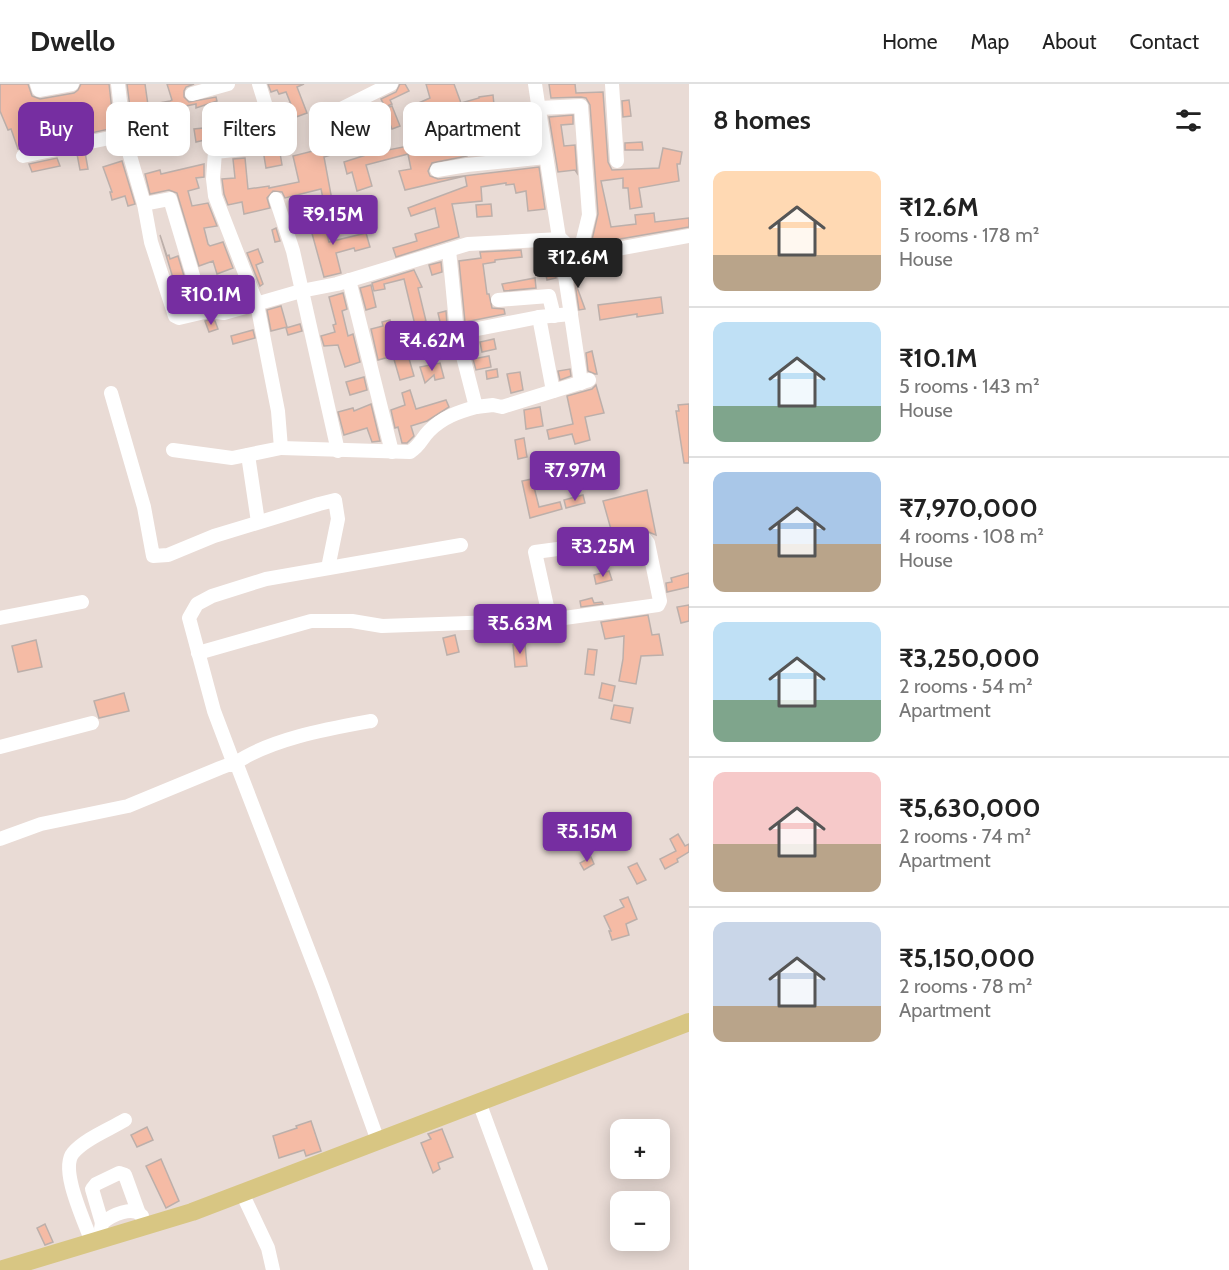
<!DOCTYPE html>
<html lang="en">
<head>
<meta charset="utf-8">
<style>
  :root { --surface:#fff; --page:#f6f6f6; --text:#222; --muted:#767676; --line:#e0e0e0; --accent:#762ea1 }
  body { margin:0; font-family:Cabin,sans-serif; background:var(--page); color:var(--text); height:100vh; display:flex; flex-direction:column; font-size:22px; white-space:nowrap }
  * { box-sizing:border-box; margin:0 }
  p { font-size:20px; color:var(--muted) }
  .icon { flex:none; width:33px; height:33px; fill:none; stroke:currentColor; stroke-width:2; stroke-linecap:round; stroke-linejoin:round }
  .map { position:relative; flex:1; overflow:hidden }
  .sheet { display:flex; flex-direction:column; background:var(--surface); width:540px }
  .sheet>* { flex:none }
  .guide { position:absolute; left:18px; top:18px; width:570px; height:54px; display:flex; gap:12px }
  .buttons { position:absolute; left:610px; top:1035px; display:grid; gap:12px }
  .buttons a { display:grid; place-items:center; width:60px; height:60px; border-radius:12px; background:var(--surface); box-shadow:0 3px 15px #0003; font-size:30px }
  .price { position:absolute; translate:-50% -51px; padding:0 14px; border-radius:6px; background:var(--accent); color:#fff; font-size:20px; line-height:39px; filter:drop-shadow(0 2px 3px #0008) }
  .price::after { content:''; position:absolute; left:50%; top:36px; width:18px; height:14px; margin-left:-9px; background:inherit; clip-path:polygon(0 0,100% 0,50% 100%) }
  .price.current { background:#222; color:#fff }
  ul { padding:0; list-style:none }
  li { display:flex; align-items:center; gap:18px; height:150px; padding:0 24px }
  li+li { border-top:2px solid var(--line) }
  li span { display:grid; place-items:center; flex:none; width:168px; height:120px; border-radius:12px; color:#555 }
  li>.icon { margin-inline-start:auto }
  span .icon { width:72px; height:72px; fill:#fffc; stroke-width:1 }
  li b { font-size:26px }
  h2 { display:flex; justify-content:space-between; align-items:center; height:72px; padding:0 24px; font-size:26px }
  .chip { padding:0 21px; border-radius:12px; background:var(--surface); box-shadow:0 3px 15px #0003; font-size:21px; line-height:54px }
  .chip.current { background:var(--accent); color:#fff }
  header { display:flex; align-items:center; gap:36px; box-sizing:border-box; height:84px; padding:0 30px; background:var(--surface); border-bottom:2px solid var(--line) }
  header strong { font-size:28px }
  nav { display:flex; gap:33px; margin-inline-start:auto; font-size:21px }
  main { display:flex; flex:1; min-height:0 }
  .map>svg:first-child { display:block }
  .building { fill:#f5bba5; stroke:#bcafaa; stroke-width:1.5 }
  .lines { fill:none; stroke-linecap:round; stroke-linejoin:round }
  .minor { stroke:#fff; stroke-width:14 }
  .major { stroke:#d8c683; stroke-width:18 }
</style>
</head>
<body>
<header>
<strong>Dwello</strong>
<nav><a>Home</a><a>Map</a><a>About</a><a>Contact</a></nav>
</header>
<main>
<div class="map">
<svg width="689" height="1186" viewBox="0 0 689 1186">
  <rect width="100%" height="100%" fill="#e9dbd5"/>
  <g class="building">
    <polygon points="0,0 28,0 32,12 40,15 74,9 78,6 81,0 109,0 114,44 91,49 85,33 78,35 81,51 18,65 11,45 8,46 0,27"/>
    <polygon points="127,0 145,0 148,21 170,17 172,16 167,0 194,0 186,3 184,7 184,13 189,18 216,13 217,17 196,24 196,20 160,27 162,35 132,39"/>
    <polygon points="268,0 304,0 297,3 307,29 296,33 286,8 279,10 277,6 271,8"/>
    <polygon points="400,0 405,0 409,7 390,16 392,20 385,23 381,15 396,8"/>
    <polygon points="426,0 454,0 461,19 479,14 479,13 493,11 496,40 509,38 512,52 533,47 534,55 525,57 527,66 485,70 481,52 463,57 467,72 432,79 428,87 430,92 438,95 539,83 545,125 528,127 526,107 516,109 514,100 506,101 506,99 481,103 482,117 452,120 459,153 396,173 393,164 417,157 415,150 439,143 435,124 411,132 408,124 467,102 465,92 405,106 399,87 411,85 408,70 366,81 372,102 357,107 352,88 347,90 344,78 366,71 349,31 363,24 373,48 375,47 383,67 424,59 414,32 418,31 414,21 430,14"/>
    <polygon points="549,0 575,0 576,9 603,8 608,78 612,86 659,84 663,64 682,68 680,80 677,80 679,97 639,104 642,123 630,125 628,104 623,104 623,94 601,97 611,143 636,140 635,131 654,129 655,138 689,134 689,143 591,160 598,130 590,21 586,14 581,13 551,14"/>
    <polygon points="629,16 631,32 623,33 622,17"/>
    <polygon points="392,22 400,42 392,45 384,25"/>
    <polygon points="573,31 573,40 561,41 564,62 575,61 577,89 575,86 558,88 549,33"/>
    <polygon points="203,44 205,56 196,58 194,45"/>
    <polygon points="338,54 341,68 324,73 334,127 326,129 321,105 285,114 282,108 273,107 267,114 270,124 244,130 242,118 228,121 224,110 222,95 235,94 233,75 245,74 248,105 269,102 269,104 299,98 293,72 321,65 320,60"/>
    <polygon points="642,58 643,66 625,66 625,59"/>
    <polygon points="279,63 282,81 266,84 264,72 272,64"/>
    <polygon points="85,68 88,85 80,86 77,70"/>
    <polygon points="57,74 60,82 32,88 29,80"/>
    <polygon points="122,77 135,120 128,122 125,112 112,116 110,108 112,108 103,83"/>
    <polygon points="204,80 204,93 196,94 199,104 188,107 192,122 208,119 217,142 204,144 208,160 210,162 223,158 233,184 217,190 213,177 199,182 177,109 169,106 150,110 145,90 160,86 161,90"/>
    <polygon points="491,120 492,132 477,133 476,121"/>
    <polygon points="322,131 329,158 366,149 370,163 355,167 354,164 336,169 341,189 324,193 308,135"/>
    <polygon points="276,144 280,157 275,158 272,146"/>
    <polygon points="160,151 167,172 169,171 170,175 178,172 193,222 182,224"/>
    <polygon points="258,165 263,178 256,181 263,200 260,202 247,169"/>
    <polygon points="521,166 522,173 495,176 495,178 483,180 487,210 489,210 492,224 504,225 505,230 465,238 459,177 481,174 480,168"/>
    <polygon points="553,174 556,194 547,196 543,176"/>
    <polygon points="441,178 442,188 432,191 429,181"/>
    <polygon points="572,179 575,180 579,203 577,203 585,225 579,226"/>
    <polygon points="414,186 422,203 418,204 426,237 415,241 404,195 384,200 385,205 374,207 372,199"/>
    <polygon points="535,194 536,204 504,207 502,200"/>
    <polygon points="210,198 216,219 210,218 205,200"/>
    <polygon points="371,201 376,223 366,226 360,204"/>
    <polygon points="343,209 347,225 342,227 348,252 353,250 360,278 345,283 338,261 324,262 321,252 335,248 333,241 336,240 329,213"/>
    <polygon points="661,213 663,229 637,233 637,230 600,236 598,221"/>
    <polygon points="281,222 287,243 271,247 267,226"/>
    <polygon points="446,227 447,241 441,242 438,229"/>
    <polygon points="209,236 215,237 218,245 209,248 205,237"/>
    <polygon points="390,236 393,245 397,244 400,254 418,249 423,266 408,271 414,292 400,296 393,272 378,276 371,245 383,242 382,238"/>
    <polygon points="300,240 302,247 288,251 286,244"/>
    <polygon points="253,246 255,254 233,260 231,252"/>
    <polygon points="494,255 496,265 482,268 480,258"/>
    <polygon points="592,267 597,290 595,290 588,287 586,269"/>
    <polygon points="489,272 491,283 476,286 473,275"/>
    <polygon points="440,279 444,294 435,296 434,291 425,299 420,283"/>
    <polygon points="497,285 498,293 487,295 486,287"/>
    <polygon points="570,285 571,292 560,296 558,287"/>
    <polygon points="520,288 523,306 511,309 507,290"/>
    <polygon points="364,293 367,306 350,311 346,298"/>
    <polygon points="596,301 604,329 585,333 590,356 575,360 572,350 549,355 547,346 573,340 567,312 592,305"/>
    <polygon points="410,306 416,325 446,316 449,323 427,337 411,342 414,352 407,359 402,359 398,343 395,344 391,326 405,321 402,309"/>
    <polygon points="371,320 380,357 372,358 367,344 344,351 338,328 353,324 354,327"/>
    <polygon points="689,320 689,379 684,379 676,327 679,327 678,321"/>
    <polygon points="540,323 543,342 526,345 524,326"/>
    <polygon points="524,354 527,373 518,375 515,356"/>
    <polygon points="593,373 597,391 583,395 578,378"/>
    <polygon points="573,375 575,383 556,388 554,379"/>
    <polygon points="532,395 539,423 560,418 562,425 530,434 522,397"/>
    <polygon points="647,406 656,451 641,445 612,449 603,417"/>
    <polygon points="583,411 585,419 566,424 564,416"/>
    <polygon points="609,487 612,496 596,500 594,491"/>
    <polygon points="689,489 689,503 667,508 666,499 672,498 671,494"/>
    <polygon points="592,514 594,519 602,518 603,520 581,523 580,517"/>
    <polygon points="689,521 689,537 681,539 677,523"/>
    <polygon points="648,531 652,551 659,550 663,571 641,572 636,600 619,597 623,575 624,552 605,555 601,538"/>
    <polygon points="455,551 459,568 447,571 443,554"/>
    <polygon points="36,556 42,583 18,588 12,562"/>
    <polygon points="525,560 527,582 515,583 513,561"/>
    <polygon points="588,565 597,566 594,591 585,590"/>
    <polygon points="602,599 615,602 612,617 599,614"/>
    <polygon points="124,609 129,627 99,634 94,617"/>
    <polygon points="614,621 633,624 630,639 611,635"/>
    <polygon points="678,750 685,762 689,760 689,768 677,775 678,778 665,785 660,775 676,767 670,755"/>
    <polygon points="591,773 594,780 584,786 580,779"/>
    <polygon points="637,779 646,796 637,800 628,783"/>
    <polygon points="628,813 637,835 626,840 629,851 612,856 609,847 611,847 604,832 624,823 620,816"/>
    <polygon points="311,1037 321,1067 306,1072 304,1066 279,1074 273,1052 297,1044 296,1042"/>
    <polygon points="147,1043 153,1056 137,1063 131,1051"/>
    <polygon points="442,1045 453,1073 438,1079 440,1085 433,1089 421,1059 431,1055 428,1050"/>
    <polygon points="161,1075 179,1117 166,1124 146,1082"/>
    <polygon points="45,1140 53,1158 45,1161 37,1144"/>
  </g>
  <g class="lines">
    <g class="minor">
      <polyline points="37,0 39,6 72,0"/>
      <polyline points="118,0 124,51 144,120 151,158 175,232 179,234 209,227 224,229 301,207 337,200 468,160 561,155 579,172 689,152"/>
      <path d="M535 0C550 100 567 199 581 299"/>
      <polyline points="612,0 617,77"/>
      <polyline points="192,10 228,0"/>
      <polyline points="539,24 581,22 589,131 579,172"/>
      <polyline points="317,37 391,0"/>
      <polyline points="23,72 124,51"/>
      <polyline points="437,86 467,81 546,73"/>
      <polyline points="276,115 293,167 338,367"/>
      <polyline points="144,120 170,115 203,225 209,227"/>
      <polyline points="449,166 457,249 476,323 493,321 502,323 589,296"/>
      <polyline points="349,196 392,368"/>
      <polyline points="498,216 549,212 554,232"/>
      <polyline points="539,233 553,307"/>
      <polyline points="457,249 539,233 571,230"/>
      <polyline points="111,309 144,423 153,472 168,471 214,452 319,420 335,416 338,435 328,484"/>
      <path d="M281 364 410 368C421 361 421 355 429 347 443 333 458 328 476 323"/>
      <polyline points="173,366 232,374 281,364 278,327 257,220 215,112 213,95 215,68 262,63 273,45 259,0"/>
      <polyline points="248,371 258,438"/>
      <polyline points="0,534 82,518"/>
      <polyline points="198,569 311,537 352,537 382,542 550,536 658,521 660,517 648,459 645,455 640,454 535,468 550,536"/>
      <path d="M371 637C327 645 270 655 234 680L214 627 189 534 197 520 212 512 266 495 461 461"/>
      <polyline points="0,663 92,639"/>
      <polyline points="0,755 41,740 128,722 220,684 228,681 237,681 323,904 378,1057"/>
      <polyline points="479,1018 541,1186"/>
      <polyline points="242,1109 268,1164 273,1186"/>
      <polyline points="102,1139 92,1105 96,1100 119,1089 125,1091 138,1127"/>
      <path d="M101 1145 102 1139C112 1131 133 1121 142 1132"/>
      <path d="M92 1159C86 1140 59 1086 73 1069 85 1055 108 1046 125 1036"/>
    </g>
    <polyline class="major" points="0,1186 192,1128 689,938"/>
  </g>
</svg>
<div class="buttons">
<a>+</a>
<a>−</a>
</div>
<b class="price" style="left:333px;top:162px">₹9.15M</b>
<b class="price current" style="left:578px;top:205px">₹12.6M</b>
<b class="price" style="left:211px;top:242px">₹10.1M</b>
<b class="price" style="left:432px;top:288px">₹4.62M</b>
<b class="price" style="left:575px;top:418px">₹7.97M</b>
<b class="price" style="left:603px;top:494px">₹3.25M</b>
<b class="price" style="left:520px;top:571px">₹5.63M</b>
<b class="price" style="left:587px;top:779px">₹5.15M</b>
<div class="guide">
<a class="chip current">Buy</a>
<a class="chip">Rent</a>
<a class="chip">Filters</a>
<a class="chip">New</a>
<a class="chip">Apartment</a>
</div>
</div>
<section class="sheet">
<h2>8 homes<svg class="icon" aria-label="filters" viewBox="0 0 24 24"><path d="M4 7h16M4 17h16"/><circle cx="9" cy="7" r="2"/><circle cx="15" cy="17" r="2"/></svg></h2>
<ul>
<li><span style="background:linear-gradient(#ffd9b3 70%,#b9a48a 0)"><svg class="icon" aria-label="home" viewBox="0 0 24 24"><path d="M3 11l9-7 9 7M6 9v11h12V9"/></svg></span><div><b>₹12.6M</b><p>5 rooms · 178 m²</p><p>House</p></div></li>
<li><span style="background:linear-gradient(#bfe0f5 70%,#7fa58c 0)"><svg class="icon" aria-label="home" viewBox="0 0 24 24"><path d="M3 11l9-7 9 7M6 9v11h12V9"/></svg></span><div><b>₹10.1M</b><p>5 rooms · 143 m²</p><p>House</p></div></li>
<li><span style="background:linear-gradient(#a9c7e8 60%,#b9a48a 0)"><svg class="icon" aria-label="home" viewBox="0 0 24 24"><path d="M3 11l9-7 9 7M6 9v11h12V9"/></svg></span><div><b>₹7,970,000</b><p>4 rooms · 108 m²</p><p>House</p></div></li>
<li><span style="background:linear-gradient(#bfe0f5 65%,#7fa58c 0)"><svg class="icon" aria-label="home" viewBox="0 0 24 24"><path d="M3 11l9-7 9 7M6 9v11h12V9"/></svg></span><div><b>₹3,250,000</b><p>2 rooms · 54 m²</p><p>Apartment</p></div></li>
<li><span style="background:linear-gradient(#f6c9c9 60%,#b9a48a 0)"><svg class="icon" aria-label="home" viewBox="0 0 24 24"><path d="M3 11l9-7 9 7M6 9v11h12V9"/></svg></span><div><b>₹5,630,000</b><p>2 rooms · 74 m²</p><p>Apartment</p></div></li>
<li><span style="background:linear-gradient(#c9d6e8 70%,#b9a48a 0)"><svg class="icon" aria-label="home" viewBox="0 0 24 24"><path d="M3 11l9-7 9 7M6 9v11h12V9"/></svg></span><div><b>₹5,150,000</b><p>2 rooms · 78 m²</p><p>Apartment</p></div></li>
</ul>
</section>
</main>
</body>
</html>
